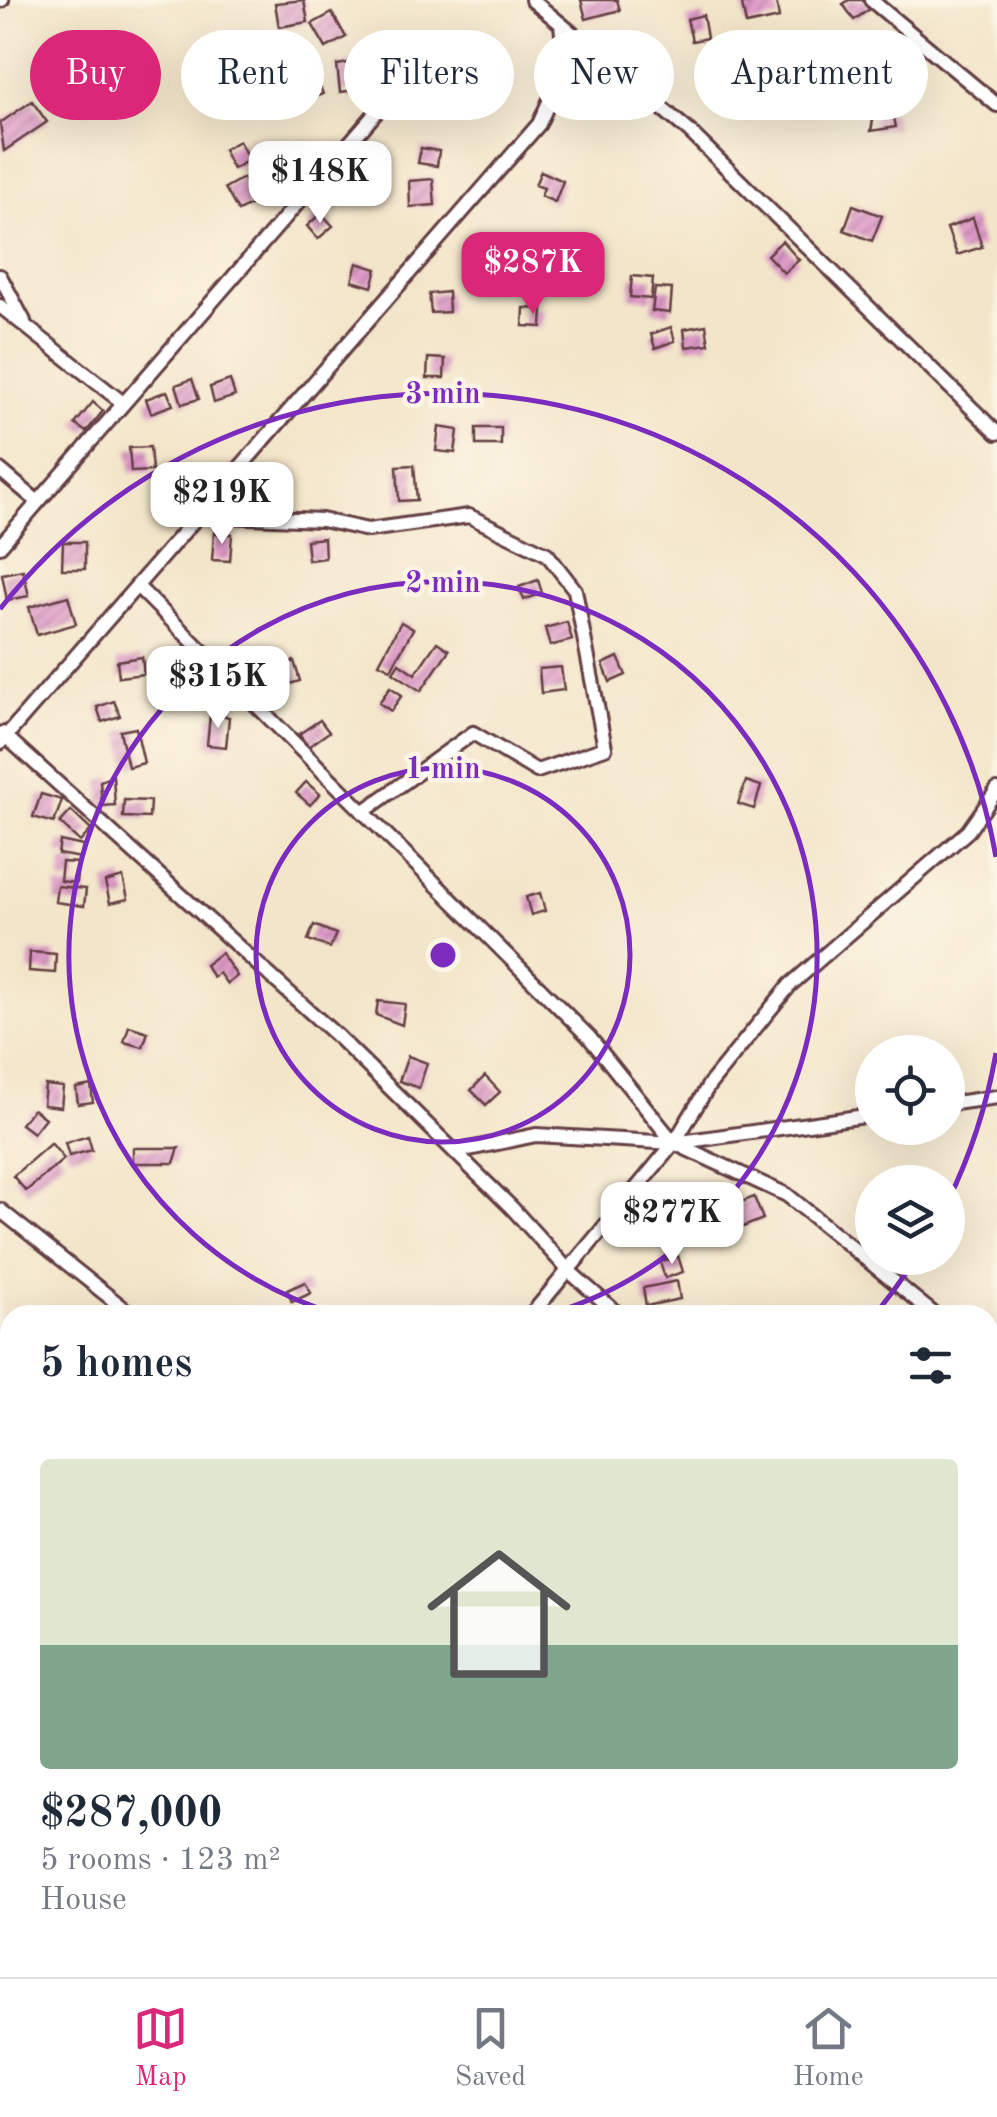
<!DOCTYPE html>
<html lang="en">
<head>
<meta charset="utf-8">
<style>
  :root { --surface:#fff; --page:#f6f6f7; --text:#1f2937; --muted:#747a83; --line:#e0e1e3; --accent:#db2777 }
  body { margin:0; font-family:"Old Standard TT",serif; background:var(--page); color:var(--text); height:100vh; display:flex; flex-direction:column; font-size:38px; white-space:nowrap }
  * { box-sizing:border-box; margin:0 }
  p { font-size:32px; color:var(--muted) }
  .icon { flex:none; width:55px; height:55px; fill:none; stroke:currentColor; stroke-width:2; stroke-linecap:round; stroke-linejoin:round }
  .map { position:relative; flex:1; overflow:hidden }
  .drawer { position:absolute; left:0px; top:1305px; width:998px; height:672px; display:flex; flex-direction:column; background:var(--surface); border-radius:30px 30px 0 0; box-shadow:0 10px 40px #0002 }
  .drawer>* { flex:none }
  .guide { position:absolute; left:30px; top:30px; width:938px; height:90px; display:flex; gap:20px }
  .buttons { position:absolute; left:855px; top:1035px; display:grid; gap:20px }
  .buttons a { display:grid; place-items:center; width:110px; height:110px; border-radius:50%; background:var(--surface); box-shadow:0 10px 40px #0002; font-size:50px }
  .price { position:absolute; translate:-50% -85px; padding:0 22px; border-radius:20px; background:#fff; color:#222; font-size:32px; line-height:65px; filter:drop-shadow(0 2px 5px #0008) }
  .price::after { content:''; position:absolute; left:50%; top:60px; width:30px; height:22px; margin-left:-15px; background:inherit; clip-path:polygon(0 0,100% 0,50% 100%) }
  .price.selected { background:var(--accent); color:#fff }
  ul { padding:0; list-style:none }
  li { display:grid; align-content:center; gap:20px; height:530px; padding:0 40px }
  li+li { border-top:2px solid var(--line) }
  li span { display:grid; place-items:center; height:310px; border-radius:10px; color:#555 }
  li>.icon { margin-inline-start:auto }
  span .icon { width:180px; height:180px; fill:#fffc; stroke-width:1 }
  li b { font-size:42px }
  h2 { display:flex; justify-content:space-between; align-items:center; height:120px; padding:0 40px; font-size:42px }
  .pill { padding:0 35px; border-radius:45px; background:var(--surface); box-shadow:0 10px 40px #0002; font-size:35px; line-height:90px }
  .pill.selected { background:var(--accent); color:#fff }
  .menu { display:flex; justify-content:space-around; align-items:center; height:140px; border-top:2px solid var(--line); background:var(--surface); font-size:28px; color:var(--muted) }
  .menu a { display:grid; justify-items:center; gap:5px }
  .menu .selected { color:var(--accent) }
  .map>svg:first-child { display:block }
  .building { fill:url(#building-hatch) }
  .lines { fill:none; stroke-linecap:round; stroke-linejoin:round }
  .minor-casing { stroke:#633d43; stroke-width:18 }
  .minor { stroke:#fff; stroke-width:12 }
  .ring { fill:none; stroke:#7b2cbf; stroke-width:5 }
  .centre { fill:#7b2cbf; stroke:#fcf5e5; stroke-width:5 }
  .ring-label { font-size:30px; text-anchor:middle; font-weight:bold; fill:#7b2cbf; stroke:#fcf5e5; stroke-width:9; stroke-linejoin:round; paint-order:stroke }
</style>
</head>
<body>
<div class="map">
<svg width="997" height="1977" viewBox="0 0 997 1977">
  <defs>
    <pattern id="building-hatch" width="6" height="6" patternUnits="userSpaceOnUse" patternTransform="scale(2.5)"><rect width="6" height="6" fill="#de9ac8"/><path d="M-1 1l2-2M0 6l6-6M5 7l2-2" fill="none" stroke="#b67da3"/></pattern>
  </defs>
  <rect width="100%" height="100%" fill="#fcf5e5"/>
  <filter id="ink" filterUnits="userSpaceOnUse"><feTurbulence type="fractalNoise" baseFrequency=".01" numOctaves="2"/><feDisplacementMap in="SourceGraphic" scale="20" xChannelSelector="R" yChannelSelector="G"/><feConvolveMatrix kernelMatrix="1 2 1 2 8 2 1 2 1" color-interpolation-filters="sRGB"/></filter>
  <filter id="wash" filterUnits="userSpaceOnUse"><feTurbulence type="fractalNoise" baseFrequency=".0048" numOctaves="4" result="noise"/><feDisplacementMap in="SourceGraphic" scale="40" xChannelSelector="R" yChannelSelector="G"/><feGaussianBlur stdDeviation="2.25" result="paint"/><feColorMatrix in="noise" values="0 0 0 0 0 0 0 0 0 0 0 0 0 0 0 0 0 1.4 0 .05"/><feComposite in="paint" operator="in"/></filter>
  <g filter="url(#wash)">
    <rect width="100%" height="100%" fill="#f3e5c9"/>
    <g id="blocks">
      <g class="building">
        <polygon points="304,0 308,22 279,27 275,3"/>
        <polygon points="581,0 617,0 620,10 586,19"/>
        <polygon points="776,0 779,18 746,25 742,4"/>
        <polygon points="849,0 865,0 871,8 854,20 843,4"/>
        <polygon points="332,13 346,37 326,48 312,24"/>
        <polygon points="703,15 707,38 692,41 687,19"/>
        <polygon points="724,52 729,69 710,74 705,57"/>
        <polygon points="360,61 364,89 340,92 337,65"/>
        <polygon points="378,70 395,83 388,91 368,89 361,71"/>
        <polygon points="314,73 323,94 308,100 299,78"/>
        <polygon points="32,101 47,122 4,151 0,123"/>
        <polygon points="875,109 893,113 896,127 871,131"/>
        <polygon points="239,141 249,160 233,169 223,150"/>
        <polygon points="421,148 439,151 437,166 418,163"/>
        <polygon points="297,158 312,177 301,185 286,167"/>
        <polygon points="541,171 563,181 555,202 541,196 544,188 535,185"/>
        <polygon points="243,178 256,202 238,211 225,188"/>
        <polygon points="433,179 435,205 410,207 409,181"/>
        <polygon points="853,205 882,216 872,241 844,230"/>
        <polygon points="321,213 333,226 318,239 307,226"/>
        <polygon points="973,218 982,247 957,255 947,228"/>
        <polygon points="782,241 799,260 784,273 767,255"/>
        <polygon points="581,251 593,251 594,273 582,273"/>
        <polygon points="357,263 377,269 372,287 352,281"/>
        <polygon points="632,276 653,278 651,299 630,297"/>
        <polygon points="655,288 672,289 670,313 652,311"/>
        <polygon points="448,292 449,312 431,313 429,294"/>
        <polygon points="524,308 543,309 542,327 523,326"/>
        <polygon points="706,325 709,344 686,347 684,329"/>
        <polygon points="671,327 675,341 655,348 651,334"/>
        <polygon points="428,358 445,359 444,378 427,378"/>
        <polygon points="192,379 199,399 182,404 176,385"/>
        <polygon points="230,380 235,396 214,403 210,387"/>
        <polygon points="167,391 173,405 151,413 146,399"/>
        <polygon points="93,402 103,411 86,432 75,424"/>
        <polygon points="439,427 458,430 455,453 436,451"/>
        <rect x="476" y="428" width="25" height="17"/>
        <polygon points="150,447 152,471 131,472 129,448"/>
        <polygon points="414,465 417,500 399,501 397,466"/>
        <polygon points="270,488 285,489 283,516 268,514"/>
        <polygon points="214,533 232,534 230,561 212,560"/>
        <polygon points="324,538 325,558 308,560 306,540"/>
        <polygon points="63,542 85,542 85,569 62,569"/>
        <polygon points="23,570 29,596 7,600 2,574"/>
        <polygon points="538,580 542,593 524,600 519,587"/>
        <polygon points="68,596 76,624 37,635 29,607"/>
        <polygon points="401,622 413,629 391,669 379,663"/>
        <polygon points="567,622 572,640 550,646 545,628"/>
        <polygon points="437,642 449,650 421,691 393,672 399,663 415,674"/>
        <polygon points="142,657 144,674 119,677 117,661"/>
        <polygon points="618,657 626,675 610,682 603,664"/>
        <polygon points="294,661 300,681 283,686 277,666"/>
        <polygon points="561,667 564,690 541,693 539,669"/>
        <polygon points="390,687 402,695 391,711 379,703"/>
        <polygon points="114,701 120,716 102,722 97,707"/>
        <polygon points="210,715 229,717 226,747 207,745"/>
        <polygon points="320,720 329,732 308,747 299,734"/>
        <polygon points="136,728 144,763 128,767 120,731"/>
        <polygon points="113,776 115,805 102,806 100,781"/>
        <polygon points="746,781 761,786 754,809 738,804"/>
        <polygon points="306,782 320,794 310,805 296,793"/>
        <polygon points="41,794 62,800 54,823 33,817"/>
        <polygon points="124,800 150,801 149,818 123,817"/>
        <polygon points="71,811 91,830 80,842 60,823"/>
        <polygon points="60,841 83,846 81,858 58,854"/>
        <polygon points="62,862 78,863 76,883 60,881"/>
        <polygon points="123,877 128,899 110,903 105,882"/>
        <polygon points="57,886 86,889 84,906 55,902"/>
        <polygon points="540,893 545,911 531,915 526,897"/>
        <polygon points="314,925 336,934 330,948 308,940"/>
        <polygon points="30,952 56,954 55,973 29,971"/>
        <polygon points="221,953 237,976 227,984 219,973 213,977 205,965"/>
        <polygon points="378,1001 405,1004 402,1025 376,1015"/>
        <polygon points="129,1026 148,1032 143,1047 124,1042"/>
        <polygon points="408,1056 427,1063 419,1088 399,1081"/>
        <polygon points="485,1076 500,1092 486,1105 471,1090"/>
        <polygon points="45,1085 63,1087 61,1107 43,1105"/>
        <polygon points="91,1085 93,1102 78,1104 76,1088"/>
        <polygon points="33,1109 45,1118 33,1133 21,1124"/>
        <polygon points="88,1136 92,1150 69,1156 65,1143"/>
        <polygon points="51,1143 64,1159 26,1191 13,1176"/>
        <polygon points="133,1148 179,1148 174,1163 133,1163"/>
        <polygon points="754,1197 763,1219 723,1235 721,1231 713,1234 710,1227 718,1224 713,1213"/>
        <polygon points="678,1256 683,1272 665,1278 660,1262"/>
        <polygon points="677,1281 680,1299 646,1306 643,1288"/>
        <polygon points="305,1282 311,1293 292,1302 287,1290"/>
      </g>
    </g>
  </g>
  <g filter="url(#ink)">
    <use href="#blocks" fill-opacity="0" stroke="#633d43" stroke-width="2.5"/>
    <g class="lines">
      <g class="minor-casing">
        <g id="minor">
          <polyline points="871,0 997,105"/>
          <polyline points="0,1 2,0"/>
          <polyline points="561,24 689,131 997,433"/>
          <polyline points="0,276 24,321"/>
          <polyline points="0,306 123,403"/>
          <polyline points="0,470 38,502"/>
          <polyline points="199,515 322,520 368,530 469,516 547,554 575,590 605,748 537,771 473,733 363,812"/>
          <polyline points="0,546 413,70"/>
          <polyline points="137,586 589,1037 674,1143 787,1195 935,1315"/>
          <polyline points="2,733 338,1037 512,1208 570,1272 619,1315"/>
          <polyline points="0,743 539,124 565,66 561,24 532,0"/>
          <polyline points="948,1104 997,1097"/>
          <polyline points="455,1152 536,1135 674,1143 872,1115"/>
          <polyline points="0,1210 132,1315"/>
          <polyline points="531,1315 674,1143 709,1085 790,985 968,831 997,790"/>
          <polyline points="988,1358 997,1365"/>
          <polyline points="988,1634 997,1623"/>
          <polyline points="0,1947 10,1937"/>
          <polyline points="751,1968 763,1977"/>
          <polyline points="991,1977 997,1969"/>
        </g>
      </g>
      <use href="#minor" class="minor"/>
    </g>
  </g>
  <g class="ring">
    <circle cx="443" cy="955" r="187"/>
    <path d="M340 1315A374 374 0 1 1 546 1315"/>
    <path d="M996 1053A562 562 0 0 1 948 1201M914 1261A562 562 0 0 1 877 1312M0 609A562 562 0 0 1 996 857"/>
  </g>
  <circle cx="443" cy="955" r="15" class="centre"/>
  <g class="ring-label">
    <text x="443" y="403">3 min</text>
    <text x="443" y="592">2 min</text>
    <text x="443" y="778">1 min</text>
  </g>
</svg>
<div class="buttons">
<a><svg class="icon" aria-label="locate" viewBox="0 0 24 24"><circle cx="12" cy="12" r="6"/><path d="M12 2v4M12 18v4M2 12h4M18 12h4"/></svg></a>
<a><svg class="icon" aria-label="layers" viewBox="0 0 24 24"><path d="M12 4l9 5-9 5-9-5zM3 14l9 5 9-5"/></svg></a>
</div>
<b class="price" style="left:320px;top:226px">$148K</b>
<b class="price selected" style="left:533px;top:317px">$287K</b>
<b class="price" style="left:222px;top:547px">$219K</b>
<b class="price" style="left:218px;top:731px">$315K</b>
<b class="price" style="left:672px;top:1267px">$277K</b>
<div class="guide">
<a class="pill selected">Buy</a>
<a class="pill">Rent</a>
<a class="pill">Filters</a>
<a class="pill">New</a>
<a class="pill">Apartment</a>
</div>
<section class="drawer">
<h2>5 homes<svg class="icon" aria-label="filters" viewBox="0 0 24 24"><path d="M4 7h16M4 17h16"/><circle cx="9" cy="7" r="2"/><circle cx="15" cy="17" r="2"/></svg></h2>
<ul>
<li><span style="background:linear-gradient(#dfe7d0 60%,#7fa58c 0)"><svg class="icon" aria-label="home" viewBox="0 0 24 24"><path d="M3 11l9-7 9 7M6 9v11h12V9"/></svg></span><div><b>$287,000</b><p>5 rooms · 123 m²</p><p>House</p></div></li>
</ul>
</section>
</div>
<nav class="menu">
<a class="selected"><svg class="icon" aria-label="map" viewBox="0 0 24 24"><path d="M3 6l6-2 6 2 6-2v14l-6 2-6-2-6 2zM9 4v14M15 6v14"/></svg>Map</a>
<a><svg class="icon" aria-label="saved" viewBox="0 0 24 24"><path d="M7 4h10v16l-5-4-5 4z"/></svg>Saved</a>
<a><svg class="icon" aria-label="home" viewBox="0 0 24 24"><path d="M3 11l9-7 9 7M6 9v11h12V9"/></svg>Home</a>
</nav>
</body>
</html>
